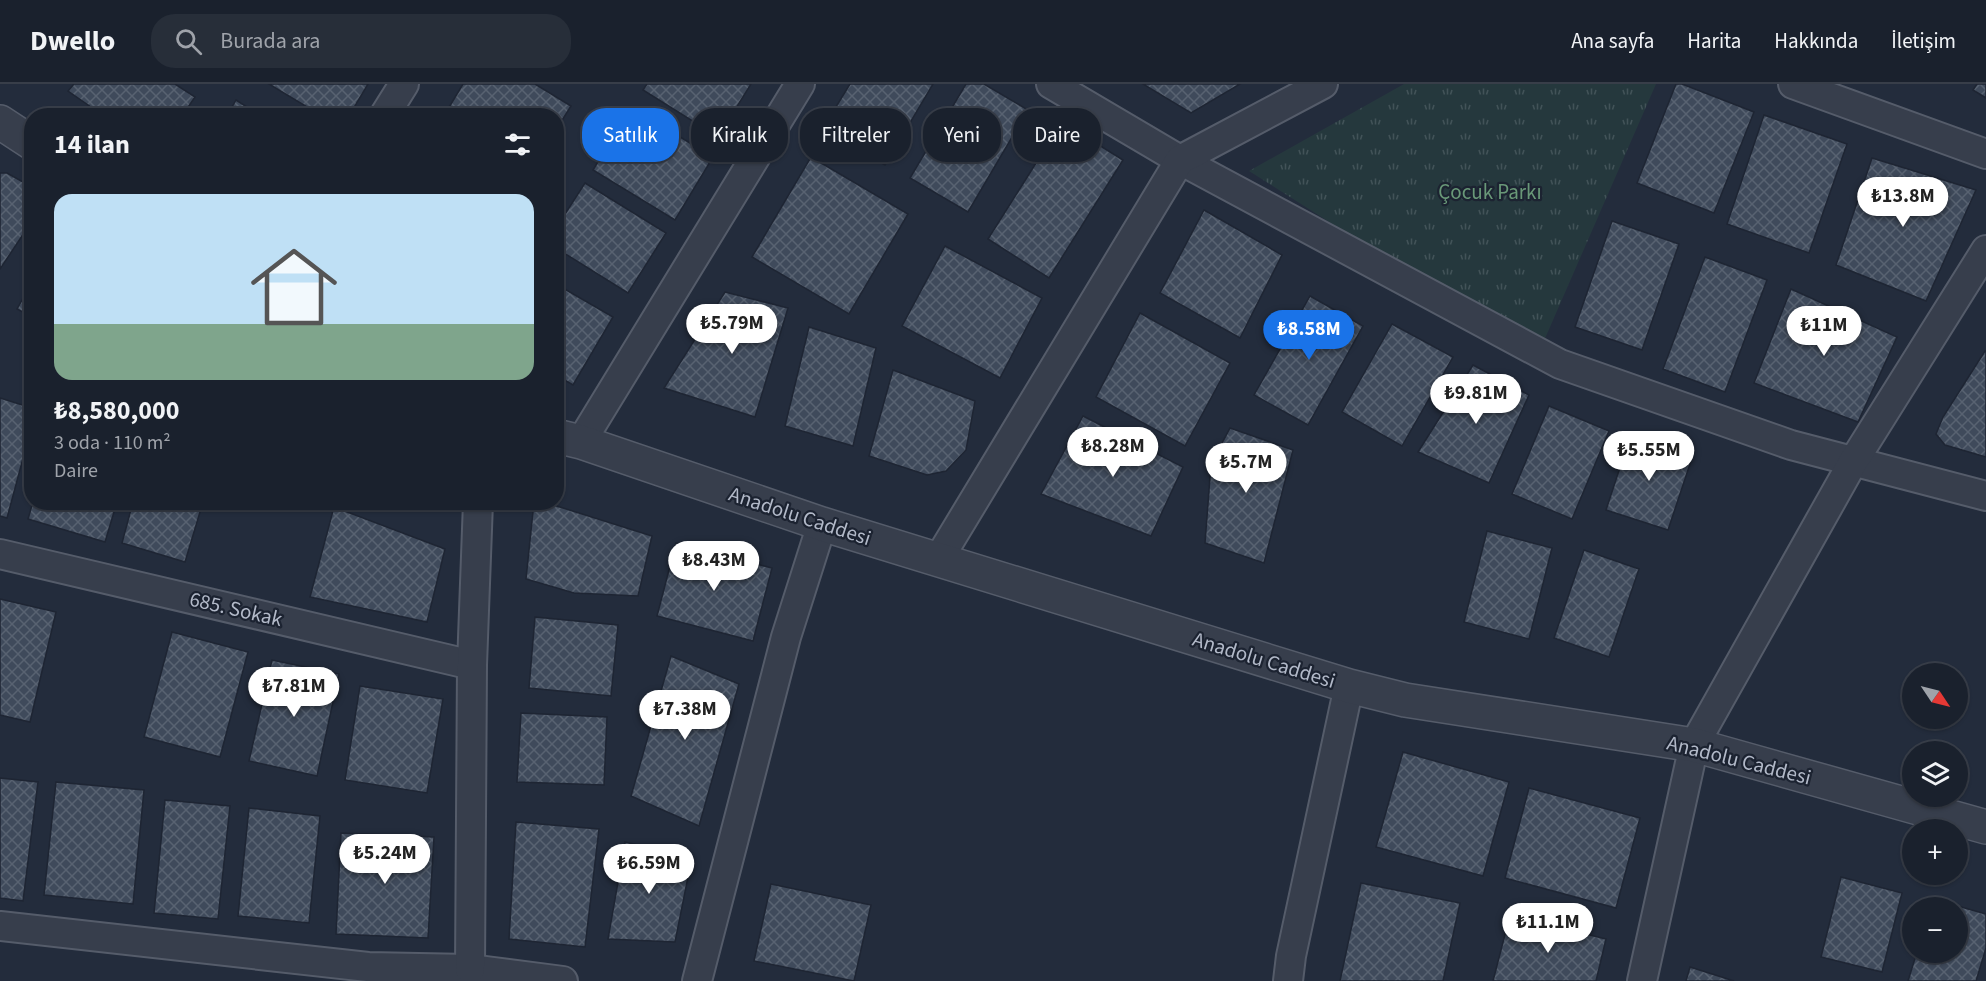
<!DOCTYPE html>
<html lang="tr">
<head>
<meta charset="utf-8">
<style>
  :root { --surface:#1a212d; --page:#272e39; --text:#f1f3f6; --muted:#9fa3aa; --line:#383e49; --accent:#1a73e8 }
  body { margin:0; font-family:"Source Sans 3",sans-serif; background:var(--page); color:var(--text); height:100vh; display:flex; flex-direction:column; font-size:22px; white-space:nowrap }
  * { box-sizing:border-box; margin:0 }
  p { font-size:20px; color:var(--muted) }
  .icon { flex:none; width:33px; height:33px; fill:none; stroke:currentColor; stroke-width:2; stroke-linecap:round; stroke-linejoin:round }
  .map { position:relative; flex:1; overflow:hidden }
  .drawer { position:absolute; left:24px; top:24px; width:540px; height:402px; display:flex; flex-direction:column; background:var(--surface); border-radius:24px; box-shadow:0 2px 4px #0004,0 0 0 2px var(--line) }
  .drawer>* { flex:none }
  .top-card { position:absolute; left:582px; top:24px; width:570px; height:54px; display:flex; gap:12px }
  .needle { width:39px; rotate:125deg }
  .buttons { position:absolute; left:1902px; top:579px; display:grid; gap:12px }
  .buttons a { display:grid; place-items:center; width:66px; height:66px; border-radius:50%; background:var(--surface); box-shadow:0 2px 4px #0004,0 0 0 2px var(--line); font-size:30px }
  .price { position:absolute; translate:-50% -51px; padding:0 14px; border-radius:21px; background:#fff; color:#222; font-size:20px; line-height:39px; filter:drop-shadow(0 2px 3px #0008) }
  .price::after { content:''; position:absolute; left:50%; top:36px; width:18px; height:14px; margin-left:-9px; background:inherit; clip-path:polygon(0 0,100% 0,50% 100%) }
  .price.active { background:var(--accent); color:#fff }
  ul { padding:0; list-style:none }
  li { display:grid; align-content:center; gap:12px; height:318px; padding:0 30px }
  li span { display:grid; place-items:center; height:186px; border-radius:18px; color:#555 }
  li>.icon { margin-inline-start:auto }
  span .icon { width:108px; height:108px; fill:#fffc; stroke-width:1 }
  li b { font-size:26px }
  h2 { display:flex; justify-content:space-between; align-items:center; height:72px; padding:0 30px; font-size:26px }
  .chip { padding:0 21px; border-radius:24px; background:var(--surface); box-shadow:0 2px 4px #0004,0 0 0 2px var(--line); font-size:21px; line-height:54px }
  .chip.active { background:var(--accent); color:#fff }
  header { display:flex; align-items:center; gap:36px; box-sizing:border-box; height:84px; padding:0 30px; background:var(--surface); border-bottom:2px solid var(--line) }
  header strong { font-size:28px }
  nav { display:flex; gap:33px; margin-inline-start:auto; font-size:21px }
  .search { width:420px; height:54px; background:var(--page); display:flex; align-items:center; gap:15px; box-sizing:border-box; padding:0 21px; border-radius:24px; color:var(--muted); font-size:22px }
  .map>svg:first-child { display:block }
  .park { fill:url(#park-tufts) }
  .building { fill:url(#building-cross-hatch); stroke:#1e2533; stroke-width:1.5 }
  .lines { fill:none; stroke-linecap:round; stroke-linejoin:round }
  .minor-casing { stroke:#555c6a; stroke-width:32 }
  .tertiary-casing { stroke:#555c6a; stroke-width:36 }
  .minor { stroke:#373e4c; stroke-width:28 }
  .tertiary { stroke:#373e4c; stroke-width:33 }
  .labels { text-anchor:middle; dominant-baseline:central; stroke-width:4.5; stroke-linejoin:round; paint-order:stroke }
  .park-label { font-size:21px; fill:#699878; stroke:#1c2331 }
  .street-label { font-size:21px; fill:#b2b9c8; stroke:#1c2331 }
</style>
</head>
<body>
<header>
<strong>Dwello</strong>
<div class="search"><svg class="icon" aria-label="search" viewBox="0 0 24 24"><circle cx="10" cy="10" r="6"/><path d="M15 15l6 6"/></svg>Burada ara</div>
<nav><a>Ana sayfa</a><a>Harita</a><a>Hakkında</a><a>İletişim</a></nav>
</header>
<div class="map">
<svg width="1986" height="897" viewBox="0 0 1986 897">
  <defs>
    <pattern id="park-tufts" width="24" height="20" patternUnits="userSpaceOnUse" patternTransform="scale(1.5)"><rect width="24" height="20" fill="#25383d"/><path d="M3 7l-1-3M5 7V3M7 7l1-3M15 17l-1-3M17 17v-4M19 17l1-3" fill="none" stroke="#425358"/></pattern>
    <pattern id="building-cross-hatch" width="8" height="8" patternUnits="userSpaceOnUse" patternTransform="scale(1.5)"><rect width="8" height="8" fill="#3f4a5b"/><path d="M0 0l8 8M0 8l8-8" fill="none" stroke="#586271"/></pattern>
  </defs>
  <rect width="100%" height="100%" fill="#232c3c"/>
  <polygon class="park" points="1404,0 1656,0 1543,259 1400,183 1249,87"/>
  <g class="building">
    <polygon points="74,0 175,0 195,13 182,32 104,32 68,7"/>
    <polygon points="269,0 368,0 349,32 322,32"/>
    <polygon points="463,0 535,0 571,22 556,46 556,32 447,32 445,30"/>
    <polygon points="647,0 751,0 718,53 643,6"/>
    <polygon points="850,0 933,0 885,81 823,44"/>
    <polygon points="966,0 984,0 1028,26 968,128 910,94"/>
    <polygon points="1143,0 1240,0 1191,29"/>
    <polygon points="1676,0 1682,0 1754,28 1714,129 1637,99"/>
    <polygon points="1977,0 1986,0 1986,14 1973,6"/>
    <polygon points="236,16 261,32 227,32"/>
    <polygon points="631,23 713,73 675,136 593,86"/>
    <polygon points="1764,31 1847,60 1809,169 1727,140"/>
    <polygon points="1062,38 1123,76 1049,194 988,155"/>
    <polygon points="811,73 908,130 849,230 752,173"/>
    <polygon points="1872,74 1976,106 1926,217 1836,181"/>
    <polygon points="0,89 7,89 32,103 32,137 0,185"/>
    <polygon points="585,99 666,149 628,209 556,164 556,144"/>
    <polygon points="1204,126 1282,171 1240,254 1160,209"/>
    <polygon points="1612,137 1679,160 1642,266 1575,243"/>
    <polygon points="945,162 1042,214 1000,294 902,242"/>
    <polygon points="1705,173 1767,196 1725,308 1663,285"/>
    <polygon points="32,199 32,233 17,225"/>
    <polygon points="556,200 613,233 573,301 556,291"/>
    <polygon points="1791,205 1897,253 1858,338 1754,299"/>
    <polygon points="725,208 788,224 755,333 664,304"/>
    <polygon points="1310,212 1363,242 1308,341 1254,311"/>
    <polygon points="1140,229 1230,279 1185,362 1096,313"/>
    <polygon points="1392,240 1453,273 1402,362 1342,328"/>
    <polygon points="809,243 876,264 853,362 785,342"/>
    <polygon points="1985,267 1986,267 1986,373 1945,361 1936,350 1943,333"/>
    <polygon points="1473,281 1529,311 1489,399 1418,368"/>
    <polygon points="893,286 975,317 966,366 946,387 927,391 869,372"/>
    <polygon points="0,314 32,324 32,341 7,434 0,432"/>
    <polygon points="1549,322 1609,347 1572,435 1512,410"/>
    <polygon points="1083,332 1183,383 1151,452 1041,410"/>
    <polygon points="1230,344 1293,366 1264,479 1205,459 1211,380"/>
    <polygon points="1631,350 1693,371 1668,446 1606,426"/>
    <polygon points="33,418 117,418 105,458 28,435"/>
    <polygon points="133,418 203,418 185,478 122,459"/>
    <polygon points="534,418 544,418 652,452 638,512 574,509 526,495"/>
    <polygon points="334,423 445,465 427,538 310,513"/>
    <polygon points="1487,447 1552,464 1529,555 1464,538"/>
    <polygon points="676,459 772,484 753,557 657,532"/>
    <polygon points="1584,466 1639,485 1609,573 1554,554"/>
    <polygon points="0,515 56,528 30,638 0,631"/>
    <polygon points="535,533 618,541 611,612 529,604"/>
    <polygon points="172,548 248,568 220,673 144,653"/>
    <polygon points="671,572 739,600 699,742 631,712"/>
    <polygon points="272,576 339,590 317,692 249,677"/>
    <polygon points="360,602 443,615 427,709 345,696"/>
    <polygon points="521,629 607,633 604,701 517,698"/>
    <polygon points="1403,668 1509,698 1483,792 1376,763"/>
    <polygon points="0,694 38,698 23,817 0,814"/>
    <polygon points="56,698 144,706 133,820 44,811"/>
    <polygon points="1529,704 1640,734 1616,824 1505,794"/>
    <polygon points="165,716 230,722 218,835 154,829"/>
    <polygon points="249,724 320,732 309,839 238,832"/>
    <polygon points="516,738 599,745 585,863 509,855"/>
    <polygon points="341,749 434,753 428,854 336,850"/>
    <polygon points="625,758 692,773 675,858 608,855"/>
    <polygon points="1841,793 1902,809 1882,888 1821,873"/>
    <polygon points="1361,799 1460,819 1443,897 1340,897"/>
    <polygon points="771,800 871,821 854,897 754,877"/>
    <polygon points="1933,815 1986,830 1986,864 1976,897 1908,897 1917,868 1958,868 1958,824 1930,824"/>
    <polygon points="1510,831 1606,855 1596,897 1493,897"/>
    <polygon points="1690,883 1734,897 1686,897"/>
  </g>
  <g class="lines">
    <g class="minor-casing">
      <g id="minor">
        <polyline points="1051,0 1180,76 1560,280 1791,361 1986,412"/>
        <polyline points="1793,0 1986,70"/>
        <polyline points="384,32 404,0"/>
        <polyline points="581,358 800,0"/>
        <polyline points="0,470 472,581"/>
        <polyline points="938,476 1180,76 1323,0"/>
        <polyline points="0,842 368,883 470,885 563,897"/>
        <polyline points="470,885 472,581 478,418"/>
        <polyline points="697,897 786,553 822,440"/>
        <polyline points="1288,897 1291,872 1349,602"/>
        <polyline points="1642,897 1694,661 1853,378 1986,166"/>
      </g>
    </g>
    <g class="tertiary-casing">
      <g id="tertiary">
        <polyline points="0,38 32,59"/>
        <polyline points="556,352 581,358 822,440 1349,602 1405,616 1694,661 1986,743"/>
      </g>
    </g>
    <use href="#minor" class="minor"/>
    <use href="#tertiary" class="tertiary"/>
  </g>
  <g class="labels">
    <g class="park-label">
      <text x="1490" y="108">Çocuk Parkı</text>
    </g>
    <g class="street-label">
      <text transform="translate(800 432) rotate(18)">Anadolu Caddesi</text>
      <text transform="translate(236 525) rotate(13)">685. Sokak</text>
      <text transform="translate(1264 576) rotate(17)">Anadolu Caddesi</text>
      <text transform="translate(1739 676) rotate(14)">Anadolu Caddesi</text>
    </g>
  </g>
</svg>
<div class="buttons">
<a><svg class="needle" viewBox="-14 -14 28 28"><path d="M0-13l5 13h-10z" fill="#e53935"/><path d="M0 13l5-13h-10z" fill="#9fa3aa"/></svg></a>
<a><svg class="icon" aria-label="layers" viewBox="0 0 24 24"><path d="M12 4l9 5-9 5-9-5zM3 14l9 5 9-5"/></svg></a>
<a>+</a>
<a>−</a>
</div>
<b class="price" style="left:1903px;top:144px">₺13.8M</b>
<b class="price" style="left:732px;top:271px">₺5.79M</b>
<b class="price" style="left:1824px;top:273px">₺11M</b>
<b class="price active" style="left:1309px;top:277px">₺8.58M</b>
<b class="price" style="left:1476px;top:341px">₺9.81M</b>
<b class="price" style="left:1113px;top:394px">₺8.28M</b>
<b class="price" style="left:1649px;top:398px">₺5.55M</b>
<b class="price" style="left:1246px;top:410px">₺5.7M</b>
<b class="price" style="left:714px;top:508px">₺8.43M</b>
<b class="price" style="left:294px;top:634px">₺7.81M</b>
<b class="price" style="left:685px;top:657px">₺7.38M</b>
<b class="price" style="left:385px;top:801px">₺5.24M</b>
<b class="price" style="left:649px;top:811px">₺6.59M</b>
<b class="price" style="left:1548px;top:870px">₺11.1M</b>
<div class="top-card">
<a class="chip active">Satılık</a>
<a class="chip">Kiralık</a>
<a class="chip">Filtreler</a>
<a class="chip">Yeni</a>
<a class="chip">Daire</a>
</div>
<section class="drawer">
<h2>14 ilan<svg class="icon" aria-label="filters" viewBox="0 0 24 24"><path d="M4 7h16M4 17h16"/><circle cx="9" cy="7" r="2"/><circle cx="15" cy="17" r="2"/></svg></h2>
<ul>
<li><span style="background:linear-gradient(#bfe0f5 70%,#7fa58c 0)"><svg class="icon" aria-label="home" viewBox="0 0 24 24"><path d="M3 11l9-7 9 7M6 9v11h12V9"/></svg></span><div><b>₺8,580,000</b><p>3 oda · 110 m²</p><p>Daire</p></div></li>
</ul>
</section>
</div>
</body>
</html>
